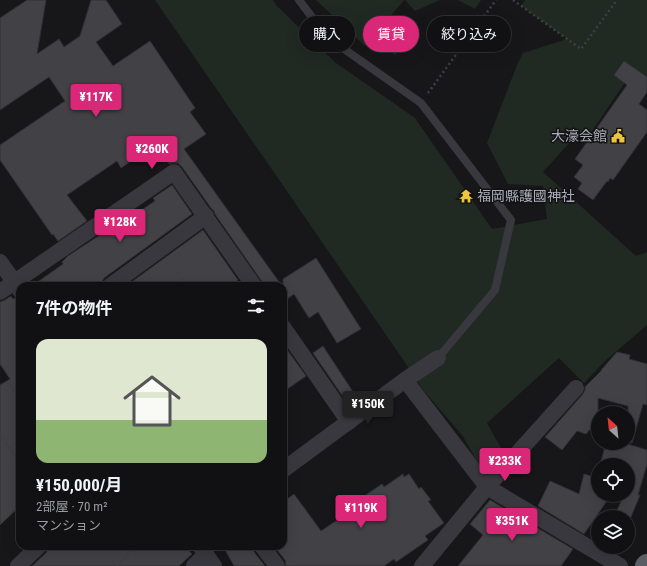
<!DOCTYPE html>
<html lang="ja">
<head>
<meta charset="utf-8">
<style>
  :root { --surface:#111113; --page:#1e1f21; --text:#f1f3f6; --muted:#9c9da0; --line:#303133; --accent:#db2777 }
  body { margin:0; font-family:"Roboto Condensed","Noto Sans JP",sans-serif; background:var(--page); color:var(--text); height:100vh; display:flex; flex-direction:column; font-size:15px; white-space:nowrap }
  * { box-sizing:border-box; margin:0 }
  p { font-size:13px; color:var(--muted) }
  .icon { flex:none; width:22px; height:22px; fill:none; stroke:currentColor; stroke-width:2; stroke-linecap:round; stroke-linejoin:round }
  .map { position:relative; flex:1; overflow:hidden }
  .sheet { position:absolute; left:16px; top:282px; width:271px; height:268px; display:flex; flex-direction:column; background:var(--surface); border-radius:12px; box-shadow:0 4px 16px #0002,0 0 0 1px var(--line) }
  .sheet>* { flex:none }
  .hud { position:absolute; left:299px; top:16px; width:288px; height:36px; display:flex; gap:8px }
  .needle { width:26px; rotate:333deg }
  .buttons { position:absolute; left:591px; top:406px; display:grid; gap:8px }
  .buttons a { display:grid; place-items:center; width:44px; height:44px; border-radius:50%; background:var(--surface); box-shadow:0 4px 16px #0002,0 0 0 1px var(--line); font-size:20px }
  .price { position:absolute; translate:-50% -34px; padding:0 9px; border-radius:4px; background:var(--accent); color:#fff; font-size:13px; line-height:26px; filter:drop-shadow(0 1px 2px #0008) }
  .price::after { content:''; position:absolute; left:50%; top:24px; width:12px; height:9px; margin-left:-6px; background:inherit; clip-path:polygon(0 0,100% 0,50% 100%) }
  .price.selected { background:#222; color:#fff }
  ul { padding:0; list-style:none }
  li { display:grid; align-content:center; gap:8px; height:212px; padding:0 20px }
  li span { display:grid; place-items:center; height:124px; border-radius:12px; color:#555 }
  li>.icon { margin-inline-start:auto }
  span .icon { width:72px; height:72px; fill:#fffc; stroke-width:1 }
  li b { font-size:17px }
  h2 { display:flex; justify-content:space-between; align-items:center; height:48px; padding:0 20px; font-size:17px }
  .tag { padding:0 14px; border-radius:18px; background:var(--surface); box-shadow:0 4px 16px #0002,0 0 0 1px var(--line); font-size:14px; line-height:36px }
  .tag.selected { background:var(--accent); color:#fff }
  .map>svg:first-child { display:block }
  .green { fill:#212923 }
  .building { fill:#414146; stroke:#313135 }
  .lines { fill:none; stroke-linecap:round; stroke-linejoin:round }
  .path { stroke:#3e3f45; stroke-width:2.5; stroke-dasharray:2 3; stroke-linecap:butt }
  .service { stroke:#38383e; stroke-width:8 }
  .minor { stroke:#38383e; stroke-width:16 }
  .trunk { stroke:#5c5e66; stroke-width:22 }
  .labels { text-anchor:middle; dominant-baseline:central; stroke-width:3; stroke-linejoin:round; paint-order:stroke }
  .poi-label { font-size:14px; fill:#a9acb8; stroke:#121214; text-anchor:end }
</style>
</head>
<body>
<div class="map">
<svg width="647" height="566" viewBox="0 0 647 566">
  <rect width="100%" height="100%" fill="#171719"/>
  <g class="green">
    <polygon points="155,0 273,0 277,6 336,63 415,118 492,229 547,219 543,186 508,184 487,143 517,65 523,53 567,39 521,6 525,0 647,0 647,78 634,69 588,137 579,132 543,172 636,256 647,252 647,325 605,361 584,383 559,358 487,423 507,459 492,472 484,473 462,435 423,390 402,358"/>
    <polygon points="316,0 404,0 365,46"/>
    <polygon points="405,0 440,0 415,11"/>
    <polygon points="458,0 481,0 475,9"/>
  </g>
  <g class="building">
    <polygon points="27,0 46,0 37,54 59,39 64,47 80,36 91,0 106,0 122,24 96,42 113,66 150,41 195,108 190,112 206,134 184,149 282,286 265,286 215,214 214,211 211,208 182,167 178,163 173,163 169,164 156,144 121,168 117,161 67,195 87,221 58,241 53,234 52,235 0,160 0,145 65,101 49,77 0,110 0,18"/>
    <polygon points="391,21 409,34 395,54 377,41"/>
    <polygon points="624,61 647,77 647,92 639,104 647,110 647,132 613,180 610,178 608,182 607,181 593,200 578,189 582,183 574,177 583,165 575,159 627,85 614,75"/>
    <polygon points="172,185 192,214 104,278 102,282 101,286 32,286 63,264 62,262 68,256 106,231 107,233 155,201 153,198"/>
    <polygon points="203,230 238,280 231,286 126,286"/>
    <polygon points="316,258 361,329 337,343 318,312 309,318 294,294 283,302 283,279"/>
    <polygon points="11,296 13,299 15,298 20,299 20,506 0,525 0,385 10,379 0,364 0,302 5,300"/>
    <polygon points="283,344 306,376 283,392"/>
    <polygon points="323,346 355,395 346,401 313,353"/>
    <polygon points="617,352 630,355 629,359 647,364 647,405 643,404 632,443 628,442 628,406 598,398 598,420 586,434 577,431 562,450 545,437 583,394 585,390 585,387 601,371 602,369"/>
    <polygon points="606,443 624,443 647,450 647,464 638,495 640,495 631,517 614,517 624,495 628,495 628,465 600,465"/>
    <polygon points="403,474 404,477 409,474 419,489 421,487 431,500 428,501 444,523 425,536 428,540 396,562 394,559 384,566 286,566 285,560 274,546 283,546 283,502 294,494 321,531 357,507 354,503 382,484 384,487"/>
    <polygon points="584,474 598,478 598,495 611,495 584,534 538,506 550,481 579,494"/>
    <polygon points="490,500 573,549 561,566 458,566 483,535 470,524"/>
    <polygon points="48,546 185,546 192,554 179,566 32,566 46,553 48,549"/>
    <polygon points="223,546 253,546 254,552 265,566 234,566"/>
  </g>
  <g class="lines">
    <g class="path">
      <polyline points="513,0 581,49 617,0"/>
      <polyline points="428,93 496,0"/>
      <polyline points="173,286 183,279"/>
      <polyline points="10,385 20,399"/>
      <polyline points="0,434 20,463"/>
      <polyline points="117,566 136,546"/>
    </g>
    <polyline class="service" points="299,0 327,37 421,103 511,220 495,290 438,358"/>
    <g class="minor">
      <polyline points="0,262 20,290"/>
      <polyline points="110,286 206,216"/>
      <polyline points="0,292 174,172 254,286"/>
      <polyline points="283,327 349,422"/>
      <polyline points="405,380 487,487 620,566"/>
      <polyline points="283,470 405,380 438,358"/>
      <polyline points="200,546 214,566"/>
      <polyline points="262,546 277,566"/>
      <polyline points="18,566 39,546"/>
      <polyline points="194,566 206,554"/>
      <polyline points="422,566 487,487 576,388"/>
    </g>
    <polyline class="trunk" points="646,566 647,565"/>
  </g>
  <defs>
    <g id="civic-bare" transform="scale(1.08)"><path d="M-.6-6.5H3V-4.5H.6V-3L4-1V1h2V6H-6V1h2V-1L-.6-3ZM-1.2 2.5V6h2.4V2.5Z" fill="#ecc53c" stroke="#121214" stroke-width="2.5" paint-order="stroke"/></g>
    <g id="temple-bare" transform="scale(1.08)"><path d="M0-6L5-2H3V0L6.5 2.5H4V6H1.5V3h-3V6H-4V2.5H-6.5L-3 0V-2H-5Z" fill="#ecc53c" stroke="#121214" stroke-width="2.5" paint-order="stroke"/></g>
  </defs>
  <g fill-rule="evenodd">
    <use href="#civic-bare" x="618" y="136"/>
    <use href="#temple-bare" x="466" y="196"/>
  </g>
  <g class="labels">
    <g class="poi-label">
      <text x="607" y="136">大濠会館</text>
      <text x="477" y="196" text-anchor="start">福岡縣護國神社</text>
    </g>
  </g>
</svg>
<div class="buttons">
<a><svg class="needle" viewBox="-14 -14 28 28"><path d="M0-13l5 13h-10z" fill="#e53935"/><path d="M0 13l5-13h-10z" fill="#9c9da0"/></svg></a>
<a><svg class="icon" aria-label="locate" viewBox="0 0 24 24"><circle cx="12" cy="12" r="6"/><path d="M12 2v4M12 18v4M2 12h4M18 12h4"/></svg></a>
<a><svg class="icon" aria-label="layers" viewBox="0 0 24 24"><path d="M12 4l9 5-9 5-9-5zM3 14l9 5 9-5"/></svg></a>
</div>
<b class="price" style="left:96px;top:118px">¥117K</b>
<b class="price" style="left:152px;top:170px">¥260K</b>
<b class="price" style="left:120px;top:243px">¥128K</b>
<b class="price selected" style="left:368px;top:425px">¥150K</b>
<b class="price" style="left:505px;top:482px">¥233K</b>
<b class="price" style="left:361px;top:529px">¥119K</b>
<b class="price" style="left:512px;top:542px">¥351K</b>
<div class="hud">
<a class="tag">購入</a>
<a class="tag selected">賃貸</a>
<a class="tag">絞り込み</a>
</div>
<section class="sheet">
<h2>7件の物件<svg class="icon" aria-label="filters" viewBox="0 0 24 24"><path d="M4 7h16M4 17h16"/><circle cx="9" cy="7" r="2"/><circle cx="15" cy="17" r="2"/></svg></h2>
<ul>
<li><span style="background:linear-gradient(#dfe7d0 65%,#8fb573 0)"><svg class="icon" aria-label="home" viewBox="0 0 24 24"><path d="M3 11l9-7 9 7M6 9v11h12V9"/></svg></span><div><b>¥150,000/月</b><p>2部屋 · 70 m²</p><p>マンション</p></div></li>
</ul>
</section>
</div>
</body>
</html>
